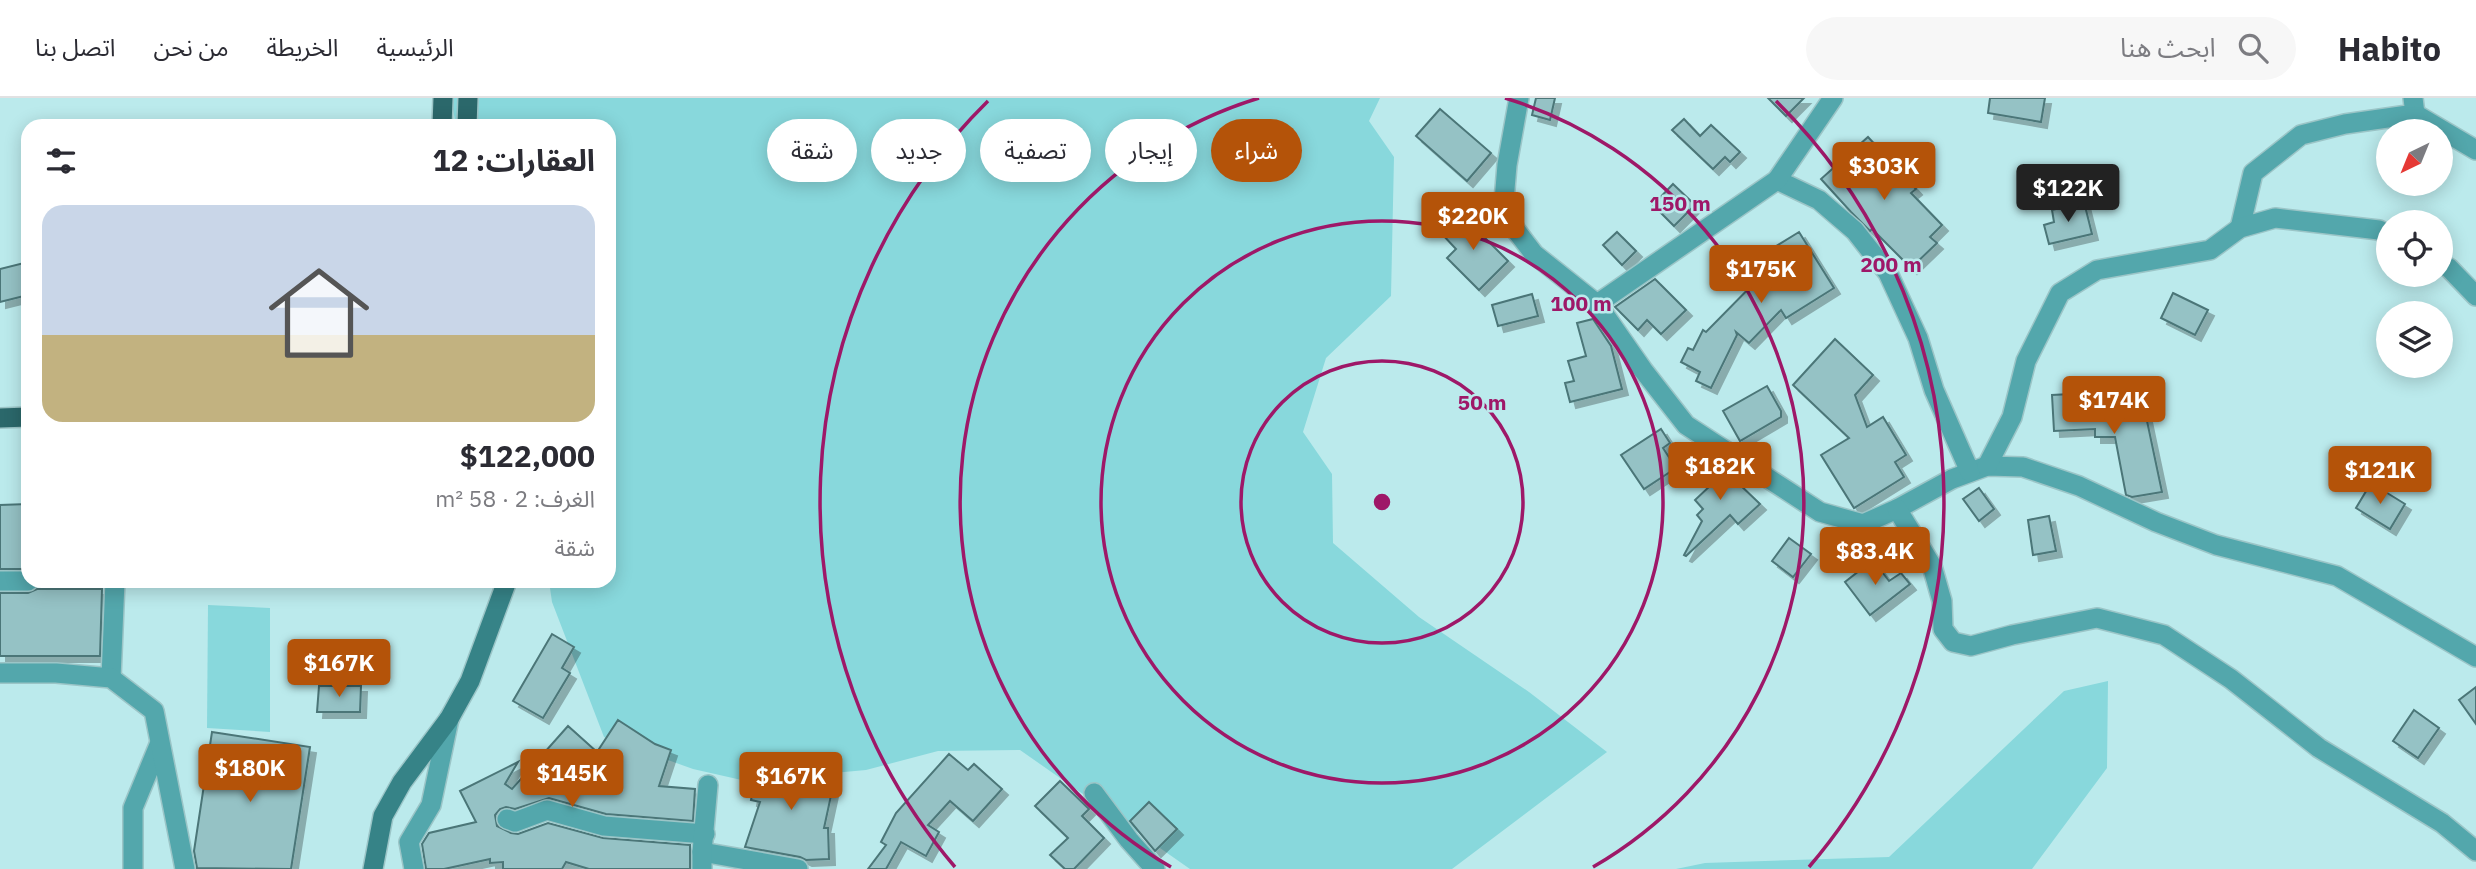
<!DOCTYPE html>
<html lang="ar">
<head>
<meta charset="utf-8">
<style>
  :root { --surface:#fff; --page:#f7f7f7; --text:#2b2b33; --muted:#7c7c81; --line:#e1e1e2; --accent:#b45309 }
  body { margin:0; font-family:"IBM Plex Sans","Noto Sans Arabic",sans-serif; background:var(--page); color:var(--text); direction:rtl; height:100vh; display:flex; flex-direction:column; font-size:26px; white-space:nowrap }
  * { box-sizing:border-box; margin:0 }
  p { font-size:23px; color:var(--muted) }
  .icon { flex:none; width:38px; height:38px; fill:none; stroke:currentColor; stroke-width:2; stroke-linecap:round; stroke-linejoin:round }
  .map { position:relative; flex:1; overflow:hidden; direction:ltr }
  .details { position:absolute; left:21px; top:21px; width:595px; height:469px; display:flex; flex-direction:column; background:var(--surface); border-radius:21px; box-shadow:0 4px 18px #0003; direction:rtl }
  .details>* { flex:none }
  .hud { position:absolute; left:637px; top:21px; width:665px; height:63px; direction:rtl; display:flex; gap:14px }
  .needle { width:46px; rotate:223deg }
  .buttons { position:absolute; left:2376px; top:21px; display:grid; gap:14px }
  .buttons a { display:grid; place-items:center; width:77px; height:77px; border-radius:50%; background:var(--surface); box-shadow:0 4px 18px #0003; font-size:35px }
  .price { position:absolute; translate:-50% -60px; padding:0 16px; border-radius:7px; background:var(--accent); color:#fff; font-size:23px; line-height:46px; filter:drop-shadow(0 2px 4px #0008) }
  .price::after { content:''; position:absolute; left:50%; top:42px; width:21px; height:16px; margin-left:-10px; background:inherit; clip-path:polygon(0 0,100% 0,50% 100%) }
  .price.current { background:#222; color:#fff }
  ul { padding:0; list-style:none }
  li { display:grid; align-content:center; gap:14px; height:371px; padding:0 21px }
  li span { display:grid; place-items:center; height:217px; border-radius:21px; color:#555 }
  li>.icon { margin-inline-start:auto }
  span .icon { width:126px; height:126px; fill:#fffc; stroke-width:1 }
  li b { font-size:30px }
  h2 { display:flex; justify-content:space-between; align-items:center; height:84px; padding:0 21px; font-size:30px }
  .pill { padding:0 24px; border-radius:32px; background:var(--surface); box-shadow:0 4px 18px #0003; font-size:24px; line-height:63px }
  .pill.current { background:var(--accent); color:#fff }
  header { display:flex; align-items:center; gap:42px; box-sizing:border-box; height:98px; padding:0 35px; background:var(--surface); border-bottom:2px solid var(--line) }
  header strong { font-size:33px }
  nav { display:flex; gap:38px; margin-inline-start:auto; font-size:24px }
  .search { width:490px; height:63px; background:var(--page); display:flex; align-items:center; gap:18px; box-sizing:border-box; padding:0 24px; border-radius:38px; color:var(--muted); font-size:26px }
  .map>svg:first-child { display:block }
  .green { fill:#88d8dc }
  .building { fill:#95c2c5; stroke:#4b7678; stroke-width:2; filter:url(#shadow) }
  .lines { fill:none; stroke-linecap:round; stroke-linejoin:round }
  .minor-casing { stroke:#9bc5c7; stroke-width:22 }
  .tertiary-casing { stroke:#9bc5c7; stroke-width:22 }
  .secondary-casing { stroke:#9bc5c7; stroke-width:22 }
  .primary-casing { stroke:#9bc5c7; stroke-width:22 }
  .minor { stroke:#53a7ac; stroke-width:19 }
  .tertiary { stroke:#53a7ac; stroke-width:19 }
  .secondary { stroke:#368387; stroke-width:19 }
  .primary { stroke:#2b686b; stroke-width:19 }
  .ring { fill:none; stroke:#9e1868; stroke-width:3.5 }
  .centre { fill:#9e1868; stroke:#bbeaec; stroke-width:3.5 }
  .ring-label { font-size:21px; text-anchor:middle; font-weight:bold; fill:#9e1868; stroke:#bbeaec; stroke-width:5; stroke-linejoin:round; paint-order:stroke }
</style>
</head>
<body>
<header>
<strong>Habito</strong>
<div class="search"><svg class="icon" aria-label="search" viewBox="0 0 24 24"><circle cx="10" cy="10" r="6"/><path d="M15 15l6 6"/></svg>ابحث هنا</div>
<nav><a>الرئيسية</a><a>الخريطة</a><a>من نحن</a><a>اتصل بنا</a></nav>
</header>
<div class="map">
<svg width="2476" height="771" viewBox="0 0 2476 771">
  <defs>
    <filter id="shadow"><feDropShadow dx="6" dy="6" stdDeviation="0" flood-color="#0004"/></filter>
  </defs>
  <rect width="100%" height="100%" fill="#bbeaec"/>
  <g class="green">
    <polygon points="451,0 1380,0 1369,23 1394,59 1391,198 1326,260 1303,334 1332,376 1333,445 1419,519 1529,594 1607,654 1452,771 1190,771 1020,652 938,653 866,672 746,683 693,671 604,639 552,504 549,483 609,483 609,28 456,28"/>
    <polygon points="208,507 270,510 270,634 207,630"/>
    <polygon points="2108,583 2107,670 2032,771 1676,771 1705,765 1889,759 2064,593"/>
  </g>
  <g class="building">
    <polygon points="1536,0 1555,0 1550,22 1532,17"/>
    <polygon points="1768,0 1804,0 1786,18"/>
    <polygon points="1990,0 2045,0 2041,24 1988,15"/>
    <polygon points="1440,11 1491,55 1467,83 1416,38"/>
    <polygon points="1684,21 1700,38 1711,27 1740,54 1730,64 1725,59 1713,71 1672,32"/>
    <polygon points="1868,39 1916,91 1911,95 1942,127 1930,139 1937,145 1911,170 1872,131 1870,133 1851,114 1821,81"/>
    <polygon points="1673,86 1695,107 1674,128 1653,107"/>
    <polygon points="2084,104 2092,136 2049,146 2044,127 2054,124 2052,112"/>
    <polygon points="1460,115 1508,163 1479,192 1447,160 1456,151 1441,135"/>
    <polygon points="1617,134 1636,153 1622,167 1603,147"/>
    <polygon points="1799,134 1834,190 1786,220 1781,212 1749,245 1736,234 1737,237 1711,290 1696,283 1700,274 1681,264 1688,250 1693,252 1703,232 1706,234 1768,171 1760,158"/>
    <polygon points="28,164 28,197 0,204 0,171"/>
    <polygon points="1655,181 1686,212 1661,236 1647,222 1638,232 1615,209"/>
    <polygon points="2173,195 2208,212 2195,237 2161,220"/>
    <polygon points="1532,196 1538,218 1498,228 1492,207"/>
    <polygon points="1593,221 1611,248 1622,291 1570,304 1565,285 1574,283 1568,263 1586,258 1577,225"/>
    <polygon points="1835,241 1873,277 1855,297 1867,329 1883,319 1906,357 1895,364 1904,379 1854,410 1821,357 1849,340 1793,287"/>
    <polygon points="1767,288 1781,313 1781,319 1740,343 1723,313"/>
    <polygon points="2091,295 2092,305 2107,304 2107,311 2143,304 2162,394 2132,399 2126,397 2115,339 2095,339 2095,331 2054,333 2052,297"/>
    <polygon points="1661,331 1670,345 1663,350 1676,370 1644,391 1621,357"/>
    <polygon points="1713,361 1760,406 1738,426 1730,417 1686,458 1684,457 1702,423 1697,417 1703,411 1695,402 1711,387 1699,375"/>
    <polygon points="2371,385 2405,406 2390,431 2356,410"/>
    <polygon points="1979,390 1994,411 1979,423 1963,401"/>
    <polygon points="28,406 28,471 0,471 0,407"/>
    <polygon points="2049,418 2056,453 2033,457 2028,422"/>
    <polygon points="1789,440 1811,456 1793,479 1772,463"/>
    <polygon points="1873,462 1889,483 1901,475 1910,486 1870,517 1845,484"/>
    <polygon points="37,491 102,491 100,558 0,558 0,495 28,495"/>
    <polygon points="552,536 574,549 562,570 570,575 543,620 513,603"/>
    <polygon points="319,588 361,588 360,614 317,614"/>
    <polygon points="2476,589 2476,626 2459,602"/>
    <polygon points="2414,612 2439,630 2418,660 2393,643"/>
    <polygon points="618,622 655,646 671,652 659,688 695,691 693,723 606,716 549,700 515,711 506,709 500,711 495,717 497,728 511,735 518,736 548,725 603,740 690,747 690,771 589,771 566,764 562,771 503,771 503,764 490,765 490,761 444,771 426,771 422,746 429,735 476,724 460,693 518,664 505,686 512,691 568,628 597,654"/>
    <polygon points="212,634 310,649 291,771 197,770 194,753"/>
    <polygon points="949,656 968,672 974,666 1002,691 973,723 950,703 928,727 939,734 926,758 901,744 886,771 868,771 886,747 881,744 896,715"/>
    <polygon points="759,663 835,679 824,730 828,730 829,761 806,762 800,759 745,749 760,704 751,702"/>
    <polygon points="1060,683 1089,711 1082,718 1104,740 1074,771 1065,771 1050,757 1068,740 1035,708"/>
    <polygon points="1149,704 1177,731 1155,753 1130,723"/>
  </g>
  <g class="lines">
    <g class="minor-casing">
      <g id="minor">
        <polyline points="1519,0 1507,67 1504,103 1515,131 1534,156 1597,206 1643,272 1686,327 1820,414 1863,426 1897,411 1952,381 1987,368 2023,369 2079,388 2156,424 2216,447 2337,478 2476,559"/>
        <polyline points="2415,16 2476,52"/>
        <polyline points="1777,82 1819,102 1855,133 1888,175 1918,240 1934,292 1970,374"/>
        <polyline points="2240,130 2253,75 2301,37 2345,26 2415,16 2413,0"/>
        <polyline points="2441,166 2449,170 2476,198"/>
        <polyline points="1597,206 1777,82 1833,0"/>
        <polyline points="1987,368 2012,319 2026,263 2060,195 2097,172 2210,152 2240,130 2275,120 2379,132 2389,138"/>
        <polyline points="1897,411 1932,468 1942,503 1943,531 1953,544 1971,548 2012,537 2097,520 2164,537 2231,581 2319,650 2442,725 2476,753"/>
        <polyline points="0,483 28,483"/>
        <polyline points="111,580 115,483"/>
        <polyline points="1094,695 1129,742 1155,771"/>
        <polyline points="507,721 515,724 547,712 604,728 705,736"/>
        <polyline points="702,754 798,771"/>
        <polyline points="133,771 133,710 159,647"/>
        <polyline points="414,771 409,744 431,707 449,621"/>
        <polyline points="702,771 702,754 708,687"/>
      </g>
    </g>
    <g class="tertiary-casing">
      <polyline id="tertiary" points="0,575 56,575 111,580 154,613 185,771"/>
    </g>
    <g class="secondary-casing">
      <polyline id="secondary" points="373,771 383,718 402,684 449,621 470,583 507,483"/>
    </g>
    <g class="primary-casing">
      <g id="primary">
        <polyline points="442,28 443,0"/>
        <polyline points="467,28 468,0"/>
        <polyline points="0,320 28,319"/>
      </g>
    </g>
    <use href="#minor" class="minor"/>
    <use href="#tertiary" class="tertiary"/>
    <use href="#secondary" class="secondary"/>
    <use href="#primary" class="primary"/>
  </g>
  <g class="ring">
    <circle cx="1382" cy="404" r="141"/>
    <circle cx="1382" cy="404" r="281"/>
    <path d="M1171 769A422 422 0 0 1 1259 0M1505 0A422 422 0 0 1 1593 769"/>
    <path d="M955 769A562 562 0 0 1 988 3M1776 3A562 562 0 0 1 1809 769"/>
  </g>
  <circle cx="1382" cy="404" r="10" class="centre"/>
  <g class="ring-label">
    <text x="1680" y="113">150 m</text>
    <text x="1891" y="174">200 m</text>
    <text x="1581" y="213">100 m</text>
    <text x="1482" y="312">50 m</text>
  </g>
</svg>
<div class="buttons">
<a><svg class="needle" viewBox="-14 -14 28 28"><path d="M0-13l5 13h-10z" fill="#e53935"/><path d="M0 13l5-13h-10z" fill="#7c7c81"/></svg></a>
<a><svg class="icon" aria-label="locate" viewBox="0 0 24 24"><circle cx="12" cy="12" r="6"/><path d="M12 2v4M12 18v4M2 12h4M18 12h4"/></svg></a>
<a><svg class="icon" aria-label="layers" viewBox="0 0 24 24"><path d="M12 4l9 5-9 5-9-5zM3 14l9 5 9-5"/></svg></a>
</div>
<b class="price" style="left:1884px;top:104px">$303K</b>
<b class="price current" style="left:2068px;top:126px">$122K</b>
<b class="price" style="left:1473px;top:154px">$220K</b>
<b class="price" style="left:1761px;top:207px">$175K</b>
<b class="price" style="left:2114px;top:338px">$174K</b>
<b class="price" style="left:1720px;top:404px">$182K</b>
<b class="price" style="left:2380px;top:408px">$121K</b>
<b class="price" style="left:1875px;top:489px">$83.4K</b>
<b class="price" style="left:339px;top:601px">$167K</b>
<b class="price" style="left:250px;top:706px">$180K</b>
<b class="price" style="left:572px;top:711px">$145K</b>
<b class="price" style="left:791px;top:714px">$167K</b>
<div class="hud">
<a class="pill current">شراء</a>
<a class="pill">إيجار</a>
<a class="pill">تصفية</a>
<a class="pill">جديد</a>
<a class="pill">شقة</a>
</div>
<section class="details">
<h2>العقارات: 12<svg class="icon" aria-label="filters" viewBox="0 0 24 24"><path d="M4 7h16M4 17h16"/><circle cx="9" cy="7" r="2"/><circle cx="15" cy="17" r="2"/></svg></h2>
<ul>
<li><span style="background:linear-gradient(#c9d6e8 60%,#c2b280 0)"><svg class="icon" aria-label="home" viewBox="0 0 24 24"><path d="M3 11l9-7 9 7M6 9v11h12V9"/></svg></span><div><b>$122,000</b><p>الغرف: 2 · 58 m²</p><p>شقة</p></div></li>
</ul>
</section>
</div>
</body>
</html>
